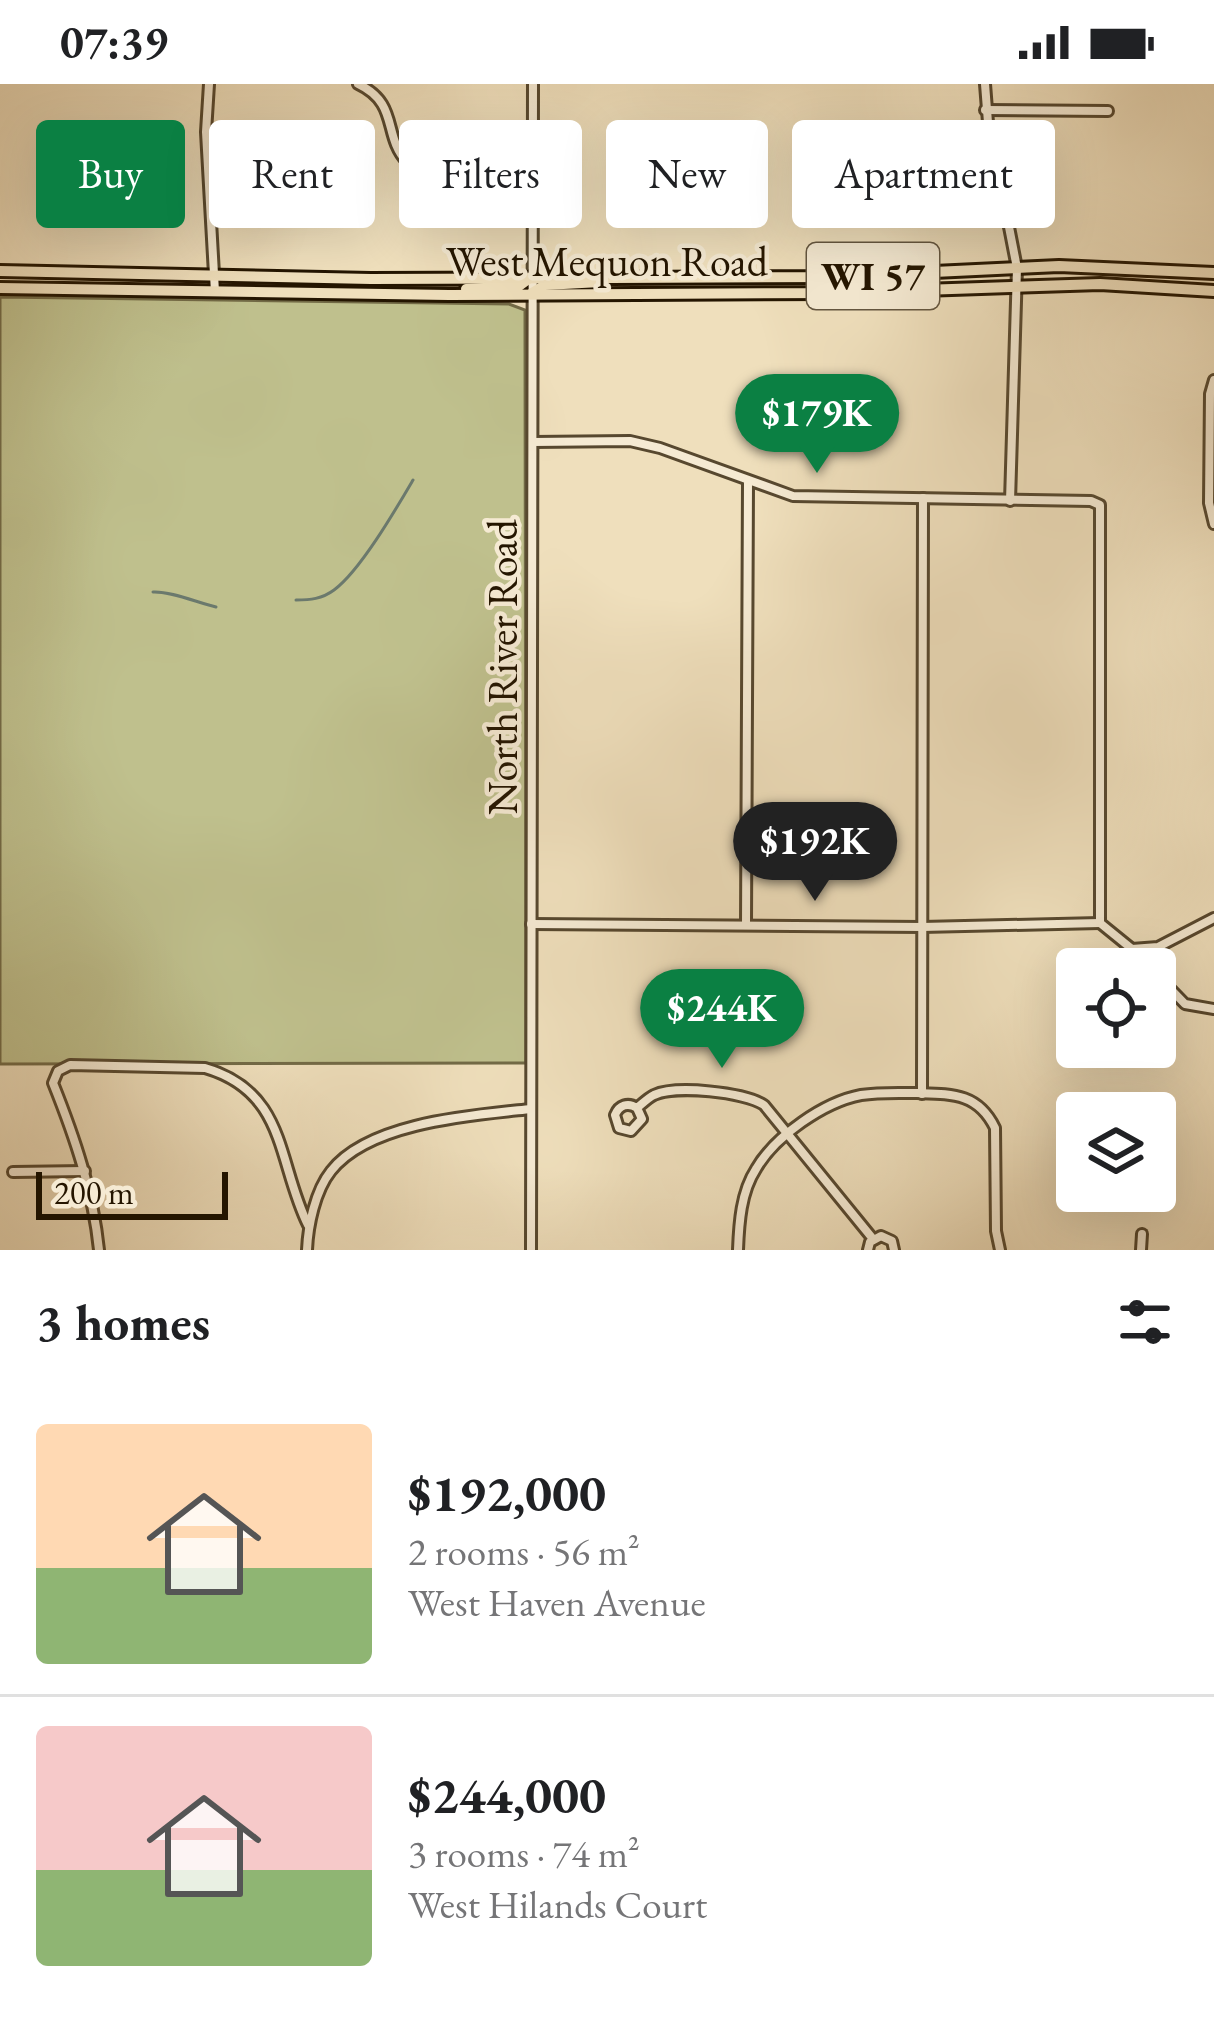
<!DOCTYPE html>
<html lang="en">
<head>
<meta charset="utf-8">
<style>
  :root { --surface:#fff; --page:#f6f6f6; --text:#202124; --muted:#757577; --line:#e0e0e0; --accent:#0b8043 }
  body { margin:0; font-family:"EB Garamond",serif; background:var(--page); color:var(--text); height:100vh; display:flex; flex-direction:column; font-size:45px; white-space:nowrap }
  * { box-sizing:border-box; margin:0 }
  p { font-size:39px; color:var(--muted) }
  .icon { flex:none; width:66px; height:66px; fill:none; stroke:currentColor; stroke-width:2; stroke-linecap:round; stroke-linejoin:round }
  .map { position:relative; height:1166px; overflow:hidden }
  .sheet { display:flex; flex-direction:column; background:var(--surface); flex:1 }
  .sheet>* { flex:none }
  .guide { position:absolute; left:36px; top:36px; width:1143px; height:108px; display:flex; gap:24px }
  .fabs { position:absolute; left:1056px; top:864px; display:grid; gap:24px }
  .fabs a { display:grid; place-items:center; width:120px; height:120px; border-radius:12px; background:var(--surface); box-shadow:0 12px 48px #0002; font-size:60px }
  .scale { position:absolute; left:36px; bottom:30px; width:192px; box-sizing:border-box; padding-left:12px; border:6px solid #241500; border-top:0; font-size:33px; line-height:42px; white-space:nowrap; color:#241500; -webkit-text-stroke:9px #f5ead3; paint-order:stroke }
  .price { position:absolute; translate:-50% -102px; padding:0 27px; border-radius:42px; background:var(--accent); color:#fff; font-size:39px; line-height:78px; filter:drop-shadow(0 3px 6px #0008) }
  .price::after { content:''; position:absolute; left:50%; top:72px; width:36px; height:27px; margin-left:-18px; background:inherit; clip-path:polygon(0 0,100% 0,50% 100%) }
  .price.on { background:#222; color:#fff }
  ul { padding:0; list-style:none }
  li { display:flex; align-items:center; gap:36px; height:300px; padding:0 36px }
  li+li { border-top:3px solid var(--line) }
  li span { display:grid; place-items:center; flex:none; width:336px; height:240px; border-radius:12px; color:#555 }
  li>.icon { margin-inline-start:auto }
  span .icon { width:144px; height:144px; fill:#fffc; stroke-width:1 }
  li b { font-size:51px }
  h2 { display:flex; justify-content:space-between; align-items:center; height:144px; padding:0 36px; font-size:51px }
  .tag { padding:0 42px; border-radius:12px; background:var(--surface); box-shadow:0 12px 48px #0002; font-size:42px; line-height:108px }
  .tag.on { background:var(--accent); color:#fff }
  .status { display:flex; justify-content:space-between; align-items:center; height:84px; padding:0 60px; background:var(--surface); direction:ltr }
  .status svg { height:33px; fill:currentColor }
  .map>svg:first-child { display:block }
  .green { fill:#bfc08d; stroke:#726a46; stroke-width:3 }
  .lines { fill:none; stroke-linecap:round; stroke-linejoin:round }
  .stream { stroke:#6b796d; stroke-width:3 }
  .minor-casing { stroke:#57482f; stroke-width:14 }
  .major-casing { stroke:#241500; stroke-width:16 }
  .minor { stroke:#f5ead3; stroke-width:8 }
  .major { stroke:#efdfbc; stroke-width:10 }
  .labels { text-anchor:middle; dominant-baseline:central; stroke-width:9; stroke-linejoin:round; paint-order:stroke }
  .shield { fill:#f5ead3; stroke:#63553f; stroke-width:3 }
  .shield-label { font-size:39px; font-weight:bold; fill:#241500 }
  .street-label { font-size:42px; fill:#241500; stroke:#f5ead3 }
</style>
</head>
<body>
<div class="status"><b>07:39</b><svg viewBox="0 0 49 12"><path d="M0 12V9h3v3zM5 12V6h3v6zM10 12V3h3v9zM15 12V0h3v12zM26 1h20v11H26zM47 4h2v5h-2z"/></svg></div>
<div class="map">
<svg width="1214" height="1166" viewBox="0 0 1214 1166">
  <rect width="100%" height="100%" fill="#efdfbc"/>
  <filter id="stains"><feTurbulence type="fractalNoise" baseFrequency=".00167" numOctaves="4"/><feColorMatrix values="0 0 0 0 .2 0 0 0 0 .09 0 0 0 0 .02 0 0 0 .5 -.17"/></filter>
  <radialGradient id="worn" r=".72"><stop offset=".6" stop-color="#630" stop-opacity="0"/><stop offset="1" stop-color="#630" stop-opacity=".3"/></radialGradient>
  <polygon class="green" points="0,213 509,220 525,226 526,979 0,980"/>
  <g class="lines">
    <g class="stream">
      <path d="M153 508C171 507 198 519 216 523"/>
      <path d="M296 516C310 516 322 515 334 506 360 487 396 425 413 396"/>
    </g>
    <g class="minor-casing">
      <g id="minor">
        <polyline points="209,0 206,48 215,208"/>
        <path d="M358 0C400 20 382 51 407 78L532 81"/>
        <polyline points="985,0 992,90 1009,143 1017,184 1010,417"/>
        <polyline points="985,26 1108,27"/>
        <path d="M213 120C238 119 256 129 280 129L288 117 285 109 267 107 239 119"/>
        <polyline points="1214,296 1210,310 1209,419 1214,440"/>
        <polyline points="533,358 630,357 660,364 793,412 1091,417 1100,421 1100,839"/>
        <polyline points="1100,839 1132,865"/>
        <polyline points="531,840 922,843 1100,839"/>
        <polyline points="746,841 748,399"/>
        <polyline points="1151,885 1132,865 1158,863 1214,834"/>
        <polyline points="1155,889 1185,920 1214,925"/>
        <polyline points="922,1010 923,414"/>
        <path d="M637 1024 642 1035 631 1047 619 1044 615 1031C619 1021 628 1018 637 1024 643 1019 648 1014 654 1011 676 1001 744 1008 764 1021L873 1155"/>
        <polyline points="13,1088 85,1087"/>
        <path d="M99 1166C93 1107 75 1054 53 999L58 987 70 981 205 984C287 1008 277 1078 308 1141"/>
        <path d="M307 1166C308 1142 315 1107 331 1087 369 1038 474 1031 531 1025"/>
        <polyline points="531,1166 533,0"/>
        <path d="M738 1166C739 1139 741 1108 756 1085 775 1052 824 1018 861 1011 880 1008 898 1009 917 1009 952 1010 978 1009 995 1044L996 1147 1000 1166"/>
        <polyline points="868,1166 870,1158 881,1152 892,1157 894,1166"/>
        <polyline points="1141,1166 1142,1150"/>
      </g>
    </g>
    <g class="major-casing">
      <g id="major">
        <polyline points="0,187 371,195 829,193 1059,182 1214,189"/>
        <polyline points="0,204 449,211 834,209 1100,200 1214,207"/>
        <polyline points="466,205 519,202 531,193"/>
        <polyline points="532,209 545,201 600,198"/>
      </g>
    </g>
    <use href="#minor" class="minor"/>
    <use href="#major" class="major"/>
  </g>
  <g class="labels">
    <rect class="shield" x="807" y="159" width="132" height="66" rx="9"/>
    <g class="shield-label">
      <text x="873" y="192">WI 57</text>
    </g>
    <g class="street-label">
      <text x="607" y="177">West Mequon Road</text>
      <text transform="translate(502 583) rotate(-90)">North River Road</text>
    </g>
  </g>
  <rect width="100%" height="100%" filter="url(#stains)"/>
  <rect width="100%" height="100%" fill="url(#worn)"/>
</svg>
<div class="fabs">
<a><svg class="icon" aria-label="locate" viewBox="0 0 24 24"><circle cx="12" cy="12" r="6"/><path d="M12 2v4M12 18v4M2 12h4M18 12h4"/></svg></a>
<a><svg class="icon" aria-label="layers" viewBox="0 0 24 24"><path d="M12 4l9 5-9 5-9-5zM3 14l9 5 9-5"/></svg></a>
</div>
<div class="scale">200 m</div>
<b class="price" style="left:817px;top:392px">$179K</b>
<b class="price on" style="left:815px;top:820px">$192K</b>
<b class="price" style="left:722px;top:987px">$244K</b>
<div class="guide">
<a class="tag on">Buy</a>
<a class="tag">Rent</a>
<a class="tag">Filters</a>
<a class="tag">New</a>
<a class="tag">Apartment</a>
</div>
</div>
<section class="sheet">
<h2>3 homes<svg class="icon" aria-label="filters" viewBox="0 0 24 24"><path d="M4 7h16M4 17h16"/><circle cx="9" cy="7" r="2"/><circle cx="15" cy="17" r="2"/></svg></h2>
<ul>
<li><span style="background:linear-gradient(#ffd9b3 60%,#8fb573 0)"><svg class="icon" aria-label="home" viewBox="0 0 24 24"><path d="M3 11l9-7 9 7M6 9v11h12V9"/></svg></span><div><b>$192,000</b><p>2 rooms · 56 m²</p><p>West Haven Avenue</p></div></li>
<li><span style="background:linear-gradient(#f6c9c9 60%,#8fb573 0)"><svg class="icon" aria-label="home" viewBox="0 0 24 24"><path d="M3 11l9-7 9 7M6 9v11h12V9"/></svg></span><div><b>$244,000</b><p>3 rooms · 74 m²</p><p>West Hilands Court</p></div></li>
</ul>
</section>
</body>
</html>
